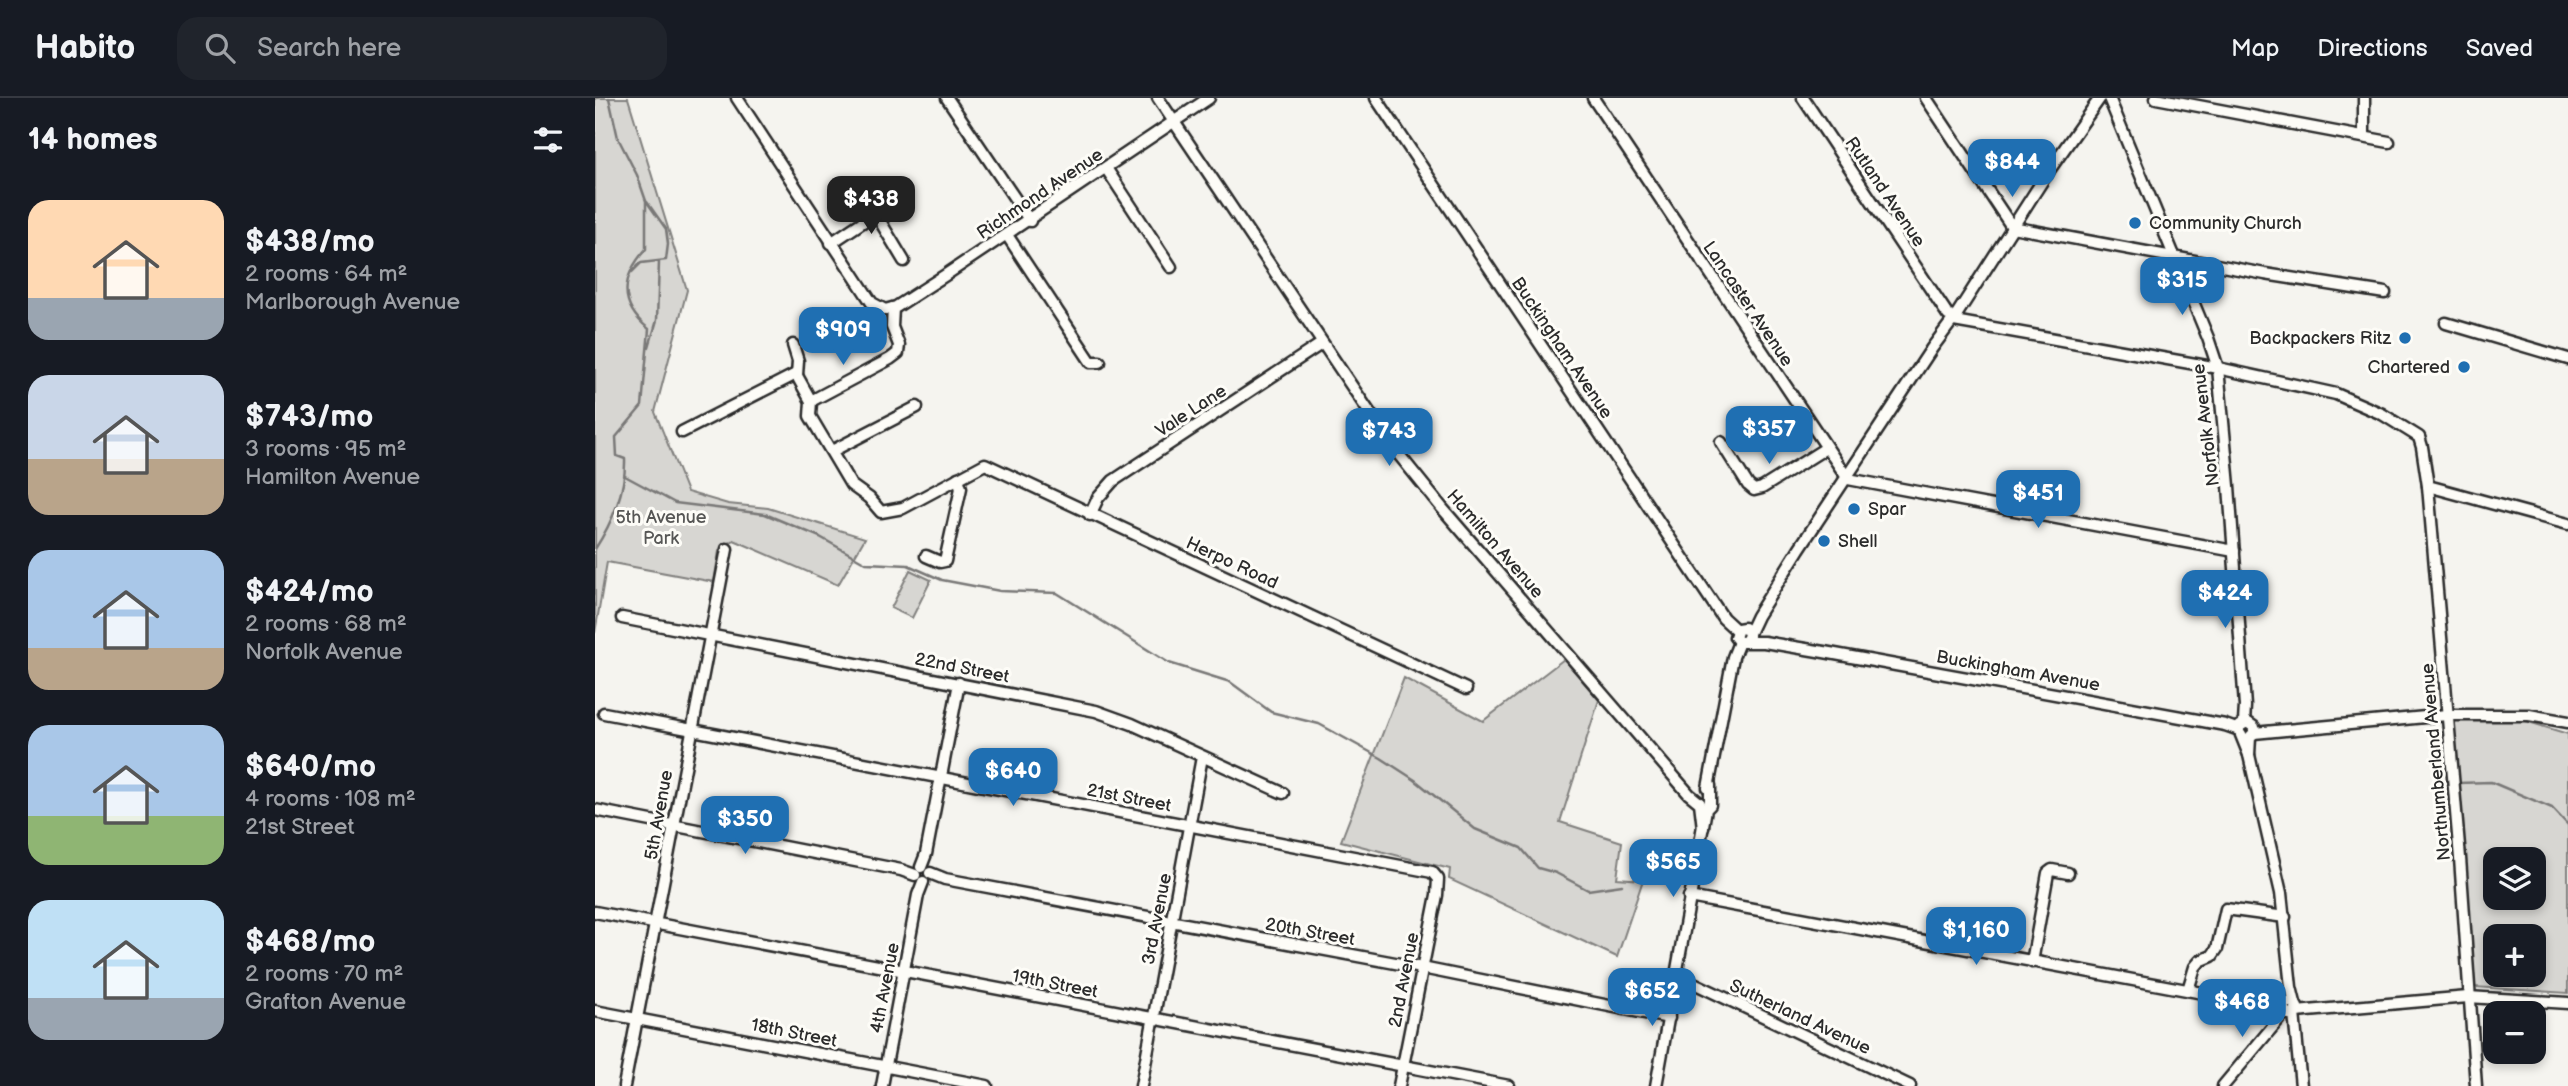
<!DOCTYPE html>
<html lang="en">
<head>
<meta charset="utf-8">
<style>
  :root { --surface:#171b24; --page:#20242c; --text:#f1f3f6; --muted:#9ea1a6; --line:#363941; --accent:#1f6fb2 }
  body { margin:0; font-family:"Balsamiq Sans",sans-serif; background:var(--page); color:var(--text); height:100vh; display:flex; flex-direction:column; font-size:26px; white-space:nowrap }
  * { box-sizing:border-box; margin:0 }
  p { font-size:23px; color:var(--muted) }
  .icon { flex:none; width:38px; height:38px; fill:none; stroke:currentColor; stroke-width:2; stroke-linecap:round; stroke-linejoin:round }
  .map { position:relative; flex:1; overflow:hidden }
  .sheet { display:flex; flex-direction:column; background:var(--surface); width:595px }
  .sheet>* { flex:none }
  .buttons { position:absolute; left:1888px; top:749px; display:grid; gap:14px }
  .buttons a { display:grid; place-items:center; width:63px; height:63px; border-radius:14px; background:var(--surface); box-shadow:0 4px 10px #0003; font-size:35px }
  .price { position:absolute; translate:-50% -60px; padding:0 16px; border-radius:14px; background:var(--accent); color:#fff; font-size:23px; line-height:46px; filter:drop-shadow(0 2px 4px #0008) }
  .price::after { content:''; position:absolute; left:50%; top:42px; width:21px; height:16px; margin-left:-10px; background:inherit; clip-path:polygon(0 0,100% 0,50% 100%) }
  .price.active { background:#222; color:#fff }
  ul { padding:0; list-style:none }
  li { display:flex; align-items:center; gap:21px; height:175px; padding:0 28px }
  li span { display:grid; place-items:center; flex:none; width:196px; height:140px; border-radius:21px; color:#555 }
  li>.icon { margin-inline-start:auto }
  span .icon { width:84px; height:84px; fill:#fffc; stroke-width:1 }
  li b { font-size:30px }
  h2 { display:flex; justify-content:space-between; align-items:center; height:84px; padding:0 28px; font-size:30px }
  header { display:flex; align-items:center; gap:42px; box-sizing:border-box; height:98px; padding:0 35px; background:var(--surface); border-bottom:2px solid var(--line) }
  header strong { font-size:33px }
  nav { display:flex; gap:38px; margin-inline-start:auto; font-size:24px }
  .search { width:490px; height:63px; background:var(--page); display:flex; align-items:center; gap:18px; box-sizing:border-box; padding:0 24px; border-radius:21px; color:var(--muted); font-size:26px }
  main { display:flex; flex:1; min-height:0 }
  .map>svg:first-child { display:block }
  .green { fill:#d7d6d2; stroke:#81807e; stroke-width:2; fill-rule:evenodd }
  .lines { fill:none; stroke-linecap:round; stroke-linejoin:round }
  .stream { stroke:#797877; stroke-width:2.5 }
  .minor-casing { stroke:#2b2b2b; stroke-width:15 }
  .minor { stroke:#fdfcf7; stroke-width:10 }
  .poi-dot { fill:#1f6fb2; stroke:#fdfcf7; stroke-width:2.5 }
  .labels { text-anchor:middle; dominant-baseline:central; stroke-width:6; stroke-linejoin:round; paint-order:stroke }
  .street-label { font-size:18px; fill:#2b2b2b; stroke:#fdfcf7 }
  .poi-label { font-size:18px; fill:#2b2b2b; stroke:#fdfcf7; text-anchor:start }
  .park-label { font-size:18px; fill:#565655; stroke:#fdfcf7 }
</style>
</head>
<body>
<header>
<strong>Habito</strong>
<div class="search"><svg class="icon" aria-label="search" viewBox="0 0 24 24"><circle cx="10" cy="10" r="6"/><path d="M15 15l6 6"/></svg>Search here</div>
<nav><a>Map</a><a>Directions</a><a>Saved</a></nav>
</header>
<main>
<section class="sheet">
<h2>14 homes<svg class="icon" aria-label="filters" viewBox="0 0 24 24"><path d="M4 7h16M4 17h16"/><circle cx="9" cy="7" r="2"/><circle cx="15" cy="17" r="2"/></svg></h2>
<ul>
<li><span style="background:linear-gradient(#ffd9b3 70%,#9aa5b1 0)"><svg class="icon" aria-label="home" viewBox="0 0 24 24"><path d="M3 11l9-7 9 7M6 9v11h12V9"/></svg></span><div><b>$438/mo</b><p>2 rooms · 64 m²</p><p>Marlborough Avenue</p></div></li>
<li><span style="background:linear-gradient(#c9d6e8 60%,#b9a48a 0)"><svg class="icon" aria-label="home" viewBox="0 0 24 24"><path d="M3 11l9-7 9 7M6 9v11h12V9"/></svg></span><div><b>$743/mo</b><p>3 rooms · 95 m²</p><p>Hamilton Avenue</p></div></li>
<li><span style="background:linear-gradient(#a9c7e8 70%,#b9a48a 0)"><svg class="icon" aria-label="home" viewBox="0 0 24 24"><path d="M3 11l9-7 9 7M6 9v11h12V9"/></svg></span><div><b>$424/mo</b><p>2 rooms · 68 m²</p><p>Norfolk Avenue</p></div></li>
<li><span style="background:linear-gradient(#a9c7e8 65%,#8fb573 0)"><svg class="icon" aria-label="home" viewBox="0 0 24 24"><path d="M3 11l9-7 9 7M6 9v11h12V9"/></svg></span><div><b>$640/mo</b><p>4 rooms · 108 m²</p><p>21st Street</p></div></li>
<li><span style="background:linear-gradient(#bfe0f5 70%,#9aa5b1 0)"><svg class="icon" aria-label="home" viewBox="0 0 24 24"><path d="M3 11l9-7 9 7M6 9v11h12V9"/></svg></span><div><b>$468/mo</b><p>2 rooms · 70 m²</p><p>Grafton Avenue</p></div></li>
</ul>
</section>
<div class="map">
<svg width="1973" height="988" viewBox="0 0 1973 988">
  <rect width="100%" height="100%" fill="#f5f4ef"/>
  <filter id="ink" filterUnits="userSpaceOnUse"><feTurbulence type="fractalNoise" baseFrequency=".0143" numOctaves="2"/><feDisplacementMap in="SourceGraphic" scale="14" xChannelSelector="R" yChannelSelector="G"/><feConvolveMatrix kernelMatrix="1 2 1 2 8 2 1 2 1" color-interpolation-filters="sRGB"/></filter>
  <g filter="url(#ink)">
    <g class="green">
      <polygon points="0,0 33,0 92,192 60,314 92,394 133,406 173,410 270,440 243,487 139,442 124,453 119,484 12,464 0,535"/>
      <polygon points="315,472 336,482 317,520 296,510"/>
      <polygon points="969,561 1004,602 965,724 1027,744 1022,780 1048,782 1022,859 854,781 855,771 746,743 809,580 888,623"/>
      <path d="M1859 623H1930L1973 636V895L1879 889ZM1900 761H1939V800H1900ZM1900 838H1939V877H1900Z"/>
    </g>
    <g class="lines">
      <g class="stream">
        <polyline points="37,174 46,165 71,162 73,146 71,131 52,104"/>
        <polyline points="54,249 62,222 64,164"/>
        <polyline points="30,378 80,405 170,416 225,439 271,465 313,467 347,482 405,493 462,495 574,565 635,584 676,614 724,626 786,660 820,682 880,731 926,750 943,770 961,775 993,792 1027,787"/>
        <path d="M0 451C17 425 31 392 30 361L22 358 21 339 47 308 54 231C23 206 26 179 51 151V103L42 77 23 40 14 0"/>
        <polyline points="1863,685 1896,684 1957,710 1973,727"/>
      </g>
      <g class="minor-casing">
        <g id="minor">
          <polyline points="142,0 277,205 290,212 301,209 349,178 614,0"/>
          <polyline points="352,0 435,123"/>
          <polyline points="563,0 797,348 847,410 1094,696 1105,705 1108,730"/>
          <polyline points="781,0 1128,520 1141,532"/>
          <polyline points="998,0 1253,381 1639,453"/>
          <polyline points="1208,0 1353,217"/>
          <polyline points="1331,0 1417,129 1670,176 1790,195"/>
          <polyline points="1514,0 1613,240 1623,270 1634,388 1650,608 1649,624"/>
          <polyline points="1561,0 1794,44"/>
          <polyline points="1769,39 1769,0"/>
          <polyline points="511,70 576,169"/>
          <polyline points="412,137 496,264 505,264"/>
          <polyline points="236,145 275,119 279,118 285,123 309,163"/>
          <polyline points="1362,216 1453,74 1505,0"/>
          <polyline points="1359,223 1623,270 1741,296 1787,316 1824,339 1827,349 1833,388 1865,760 1881,988"/>
          <polyline points="1851,225 1973,261"/>
          <polyline points="198,247 203,263 202,277"/>
          <polyline points="216,303 295,261 303,255 304,247 297,229 298,210"/>
          <polyline points="87,334 201,276 216,303 215,318 256,387 274,400 286,414 308,410 390,366 871,591"/>
          <polyline points="1126,344 1153,387 1159,392 1167,390 1231,350"/>
          <polyline points="237,353 322,309"/>
          <polyline points="1833,388 1973,426"/>
          <polyline points="495,417 503,400 518,383 726,246"/>
          <polyline points="331,458 345,464 350,463 366,390 363,380"/>
          <polyline points="27,520 501,613 537,626 688,695"/>
          <polyline points="1154,535 1162,518 1204,451 1337,250 1357,223"/>
          <polyline points="1150,544 1154,538 1153,533 1149,530 1143,531 1140,539 1144,544 1169,544 1229,554 1630,627 1644,632"/>
          <polyline points="9,615 837,774 843,781 842,797 804,988"/>
          <polyline points="1645,628 1652,624 1659,629 1659,635 1655,639 1654,657"/>
          <polyline points="1659,635 1852,617 1934,617 1973,624"/>
          <polyline points="1646,637 1654,657 1686,795 1696,889 1700,905"/>
          <polyline points="1113,690 1138,559 1144,544"/>
          <polyline points="0,712 306,772 320,777"/>
          <polyline points="326,769 331,756 364,585"/>
          <polyline points="335,775 350,781 827,870 1074,920"/>
          <polyline points="1094,799 1688,910"/>
          <polyline points="0,814 914,988"/>
          <polyline points="1437,864 1453,775 1457,772 1473,775"/>
          <polyline points="1082,877 1315,988"/>
          <polyline points="1593,892 1600,869 1605,863 1617,858 1622,851 1631,811 1690,819"/>
          <polyline points="0,913 392,988"/>
          <polyline points="1701,914 1873,899 1973,905"/>
          <polyline points="1699,915 1694,916 1690,914 1688,908 1691,904 1699,904 1702,909 1699,915 1706,988"/>
          <polyline points="29,988 132,451"/>
          <polyline points="287,988 323,797 328,784"/>
          <polyline points="546,988 607,659"/>
          <polyline points="1061,988 1111,711 1115,707 1115,687"/>
          <polyline points="1628,988 1690,914"/>
        </g>
      </g>
      <use href="#minor" class="minor"/>
    </g>
  </g>
  <g class="poi-dot">
    <circle cx="1540" cy="125" r="7"/>
    <circle cx="1810" cy="240" r="7"/>
    <circle cx="1869" cy="269" r="7"/>
    <circle cx="1259" cy="411" r="7"/>
    <circle cx="1229" cy="443" r="7"/>
  </g>
  <g class="labels">
    <g class="street-label">
      <text transform="translate(1290 94) rotate(56)">Rutland Avenue</text>
      <text transform="translate(445 96) rotate(-34)">Richmond Avenue</text>
      <text transform="translate(1153 206) rotate(56)">Lancaster Avenue</text>
      <text transform="translate(967 250) rotate(56)">Buckingham Avenue</text>
      <text transform="translate(596 313) rotate(-33)">Vale Lane</text>
      <text transform="translate(1611 327) rotate(-97)">Norfolk Avenue</text>
      <text transform="translate(900 446) rotate(49)">Hamilton Avenue</text>
      <text transform="translate(637 465) rotate(25)">Herpo Road</text>
      <text transform="translate(367 570) rotate(11)">22nd Street</text>
      <text transform="translate(1423 573) rotate(10)">Buckingham Avenue</text>
      <text transform="translate(1841 664) rotate(-95)">Northumberland Avenue</text>
      <text transform="translate(534 700) rotate(11)">21st Street</text>
      <text transform="translate(64 717) rotate(-80)">5th Avenue</text>
      <text transform="translate(562 821) rotate(-79)">3rd Avenue</text>
      <text transform="translate(715 834) rotate(10)">20th Street</text>
      <text transform="translate(809 882) rotate(-79)">2nd Avenue</text>
      <text transform="translate(460 886) rotate(11)">19th Street</text>
      <text transform="translate(290 890) rotate(-79)">4th Avenue</text>
      <text transform="translate(1205 919) rotate(25)">Sutherland Avenue</text>
      <text transform="translate(199 935) rotate(11)">18th Street</text>
    </g>
    <g class="poi-label">
      <text x="1554" y="125">Community Church</text>
      <text x="1796" y="240" text-anchor="end">Backpackers Ritz</text>
      <text x="1855" y="269" text-anchor="end">Chartered</text>
      <text x="1273" y="411">Spar</text>
      <text x="1243" y="443">Shell</text>
    </g>
    <g class="park-label">
      <text x="66" y="419">5th Avenue<tspan x="66" dy="21">Park</tspan></text>
    </g>
  </g>
</svg>
<div class="buttons">
<a><svg class="icon" aria-label="layers" viewBox="0 0 24 24"><path d="M12 4l9 5-9 5-9-5zM3 14l9 5 9-5"/></svg></a>
<a>+</a>
<a>−</a>
</div>
<b class="price" style="left:1417px;top:101px">$844</b>
<b class="price active" style="left:276px;top:138px">$438</b>
<b class="price" style="left:1587px;top:219px">$315</b>
<b class="price" style="left:248px;top:269px">$909</b>
<b class="price" style="left:1174px;top:368px">$357</b>
<b class="price" style="left:794px;top:370px">$743</b>
<b class="price" style="left:1443px;top:432px">$451</b>
<b class="price" style="left:1630px;top:532px">$424</b>
<b class="price" style="left:418px;top:710px">$640</b>
<b class="price" style="left:150px;top:758px">$350</b>
<b class="price" style="left:1078px;top:801px">$565</b>
<b class="price" style="left:1381px;top:869px">$1,160</b>
<b class="price" style="left:1057px;top:930px">$652</b>
<b class="price" style="left:1647px;top:941px">$468</b>
</div>
</main>
</body>
</html>
